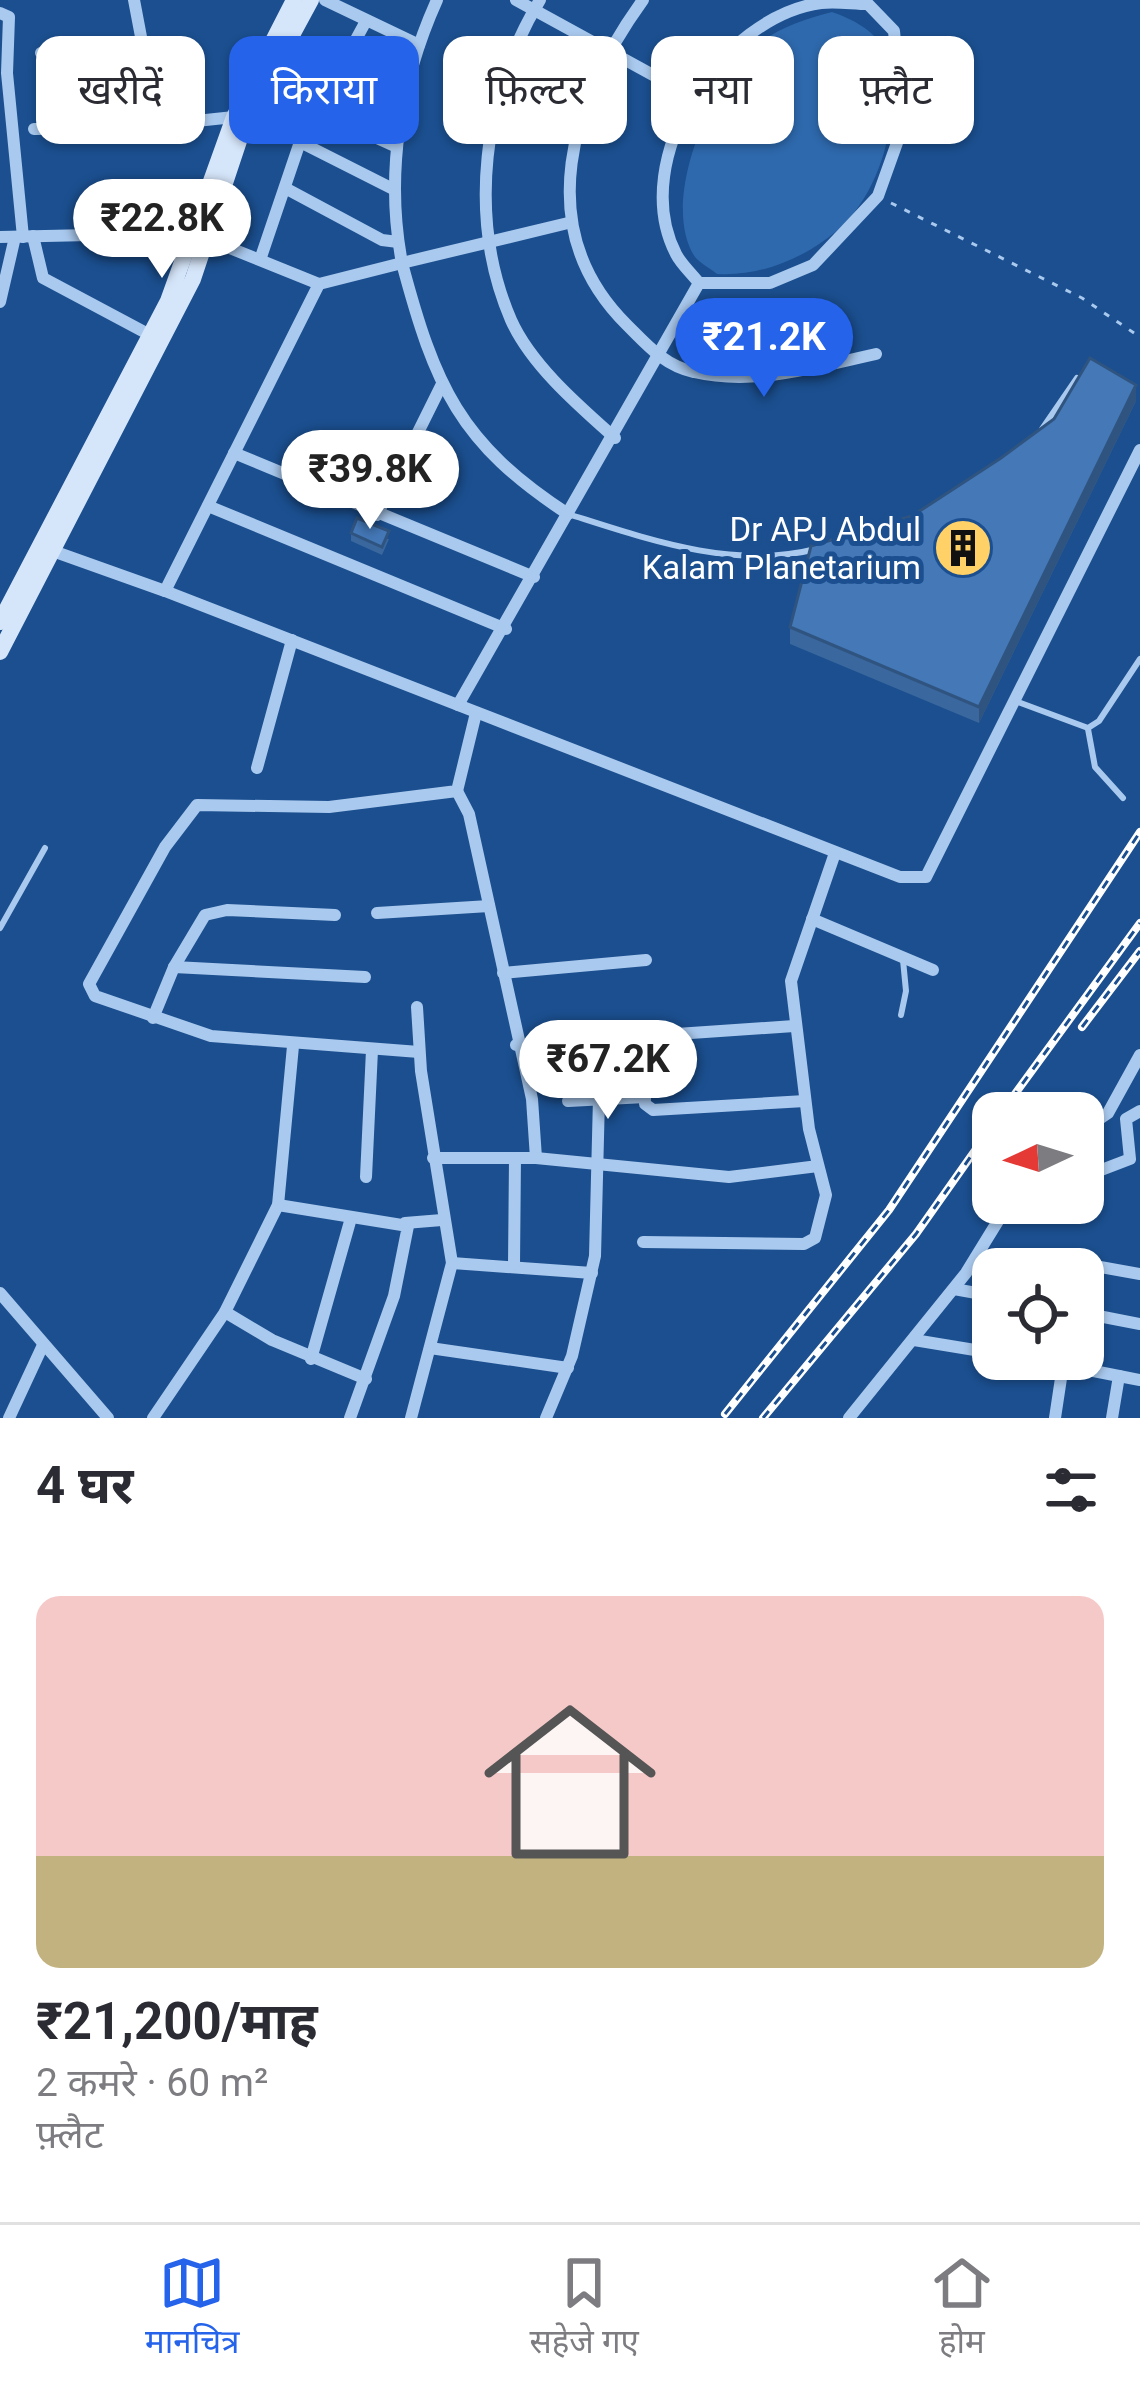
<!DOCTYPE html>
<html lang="hi">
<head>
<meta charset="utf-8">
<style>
  :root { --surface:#fff; --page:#f7f7f7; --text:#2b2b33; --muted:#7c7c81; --line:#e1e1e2; --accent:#2563eb }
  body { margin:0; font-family:Roboto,"Noto Sans Devanagari",sans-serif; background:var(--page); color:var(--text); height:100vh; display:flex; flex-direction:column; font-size:45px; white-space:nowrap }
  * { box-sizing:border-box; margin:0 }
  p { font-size:39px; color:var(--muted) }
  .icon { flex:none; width:66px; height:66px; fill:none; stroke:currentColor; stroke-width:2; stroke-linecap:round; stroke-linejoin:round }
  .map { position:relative; height:1418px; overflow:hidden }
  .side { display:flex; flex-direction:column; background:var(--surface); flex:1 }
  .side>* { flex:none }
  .banner { position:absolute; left:36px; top:36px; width:1068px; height:108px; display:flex; gap:24px }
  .needle { width:78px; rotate:266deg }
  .fabs { position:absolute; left:972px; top:1092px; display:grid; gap:24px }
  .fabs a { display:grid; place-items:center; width:132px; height:132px; border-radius:24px; background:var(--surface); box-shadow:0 3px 9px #0004; font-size:60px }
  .price { position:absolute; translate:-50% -102px; padding:0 27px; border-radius:42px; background:#fff; color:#222; font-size:39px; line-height:78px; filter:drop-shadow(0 3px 6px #0008) }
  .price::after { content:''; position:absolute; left:50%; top:72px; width:36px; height:27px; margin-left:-18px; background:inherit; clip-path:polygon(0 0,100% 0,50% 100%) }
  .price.current { background:var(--accent); color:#fff }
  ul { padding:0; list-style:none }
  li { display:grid; align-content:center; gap:24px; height:636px; padding:0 36px }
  li span { display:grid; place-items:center; height:372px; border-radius:24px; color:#555 }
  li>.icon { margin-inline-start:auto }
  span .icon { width:216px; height:216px; fill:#fffc; stroke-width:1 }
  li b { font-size:51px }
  h2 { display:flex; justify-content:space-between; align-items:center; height:144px; padding:0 36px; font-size:51px }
  .chip { padding:0 42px; border-radius:24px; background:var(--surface); box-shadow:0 3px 9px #0004; font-size:42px; line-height:108px }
  .chip.current { background:var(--accent); color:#fff }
  .menu { display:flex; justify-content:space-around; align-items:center; height:168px; border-top:3px solid var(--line); background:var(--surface); font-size:33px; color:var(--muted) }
  .menu a { display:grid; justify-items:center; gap:6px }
  .menu .current { color:var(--accent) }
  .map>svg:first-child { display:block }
  .green { fill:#2e69ad }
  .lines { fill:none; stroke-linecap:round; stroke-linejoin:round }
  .path { stroke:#a9c9ee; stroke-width:3; stroke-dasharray:6 9; stroke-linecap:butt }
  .lane { stroke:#a9c9ee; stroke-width:6 }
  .street { stroke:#a9c9ee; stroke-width:12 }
  .secondary { stroke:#d6e6fa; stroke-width:16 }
  .rail-casing { stroke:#fff; stroke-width:8 }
  .rail { stroke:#1b4f8f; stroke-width:3; stroke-dasharray:9; stroke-linecap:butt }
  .wall { fill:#3a679d }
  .shaded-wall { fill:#305480 }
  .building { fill:#4478b7; stroke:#305480; stroke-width:3 }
  .labels { text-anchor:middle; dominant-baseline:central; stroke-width:10; stroke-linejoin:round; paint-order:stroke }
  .poi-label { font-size:33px; fill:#fff; stroke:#1b4f8f; text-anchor:end }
</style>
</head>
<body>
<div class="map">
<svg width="1140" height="1418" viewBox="0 0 1140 1418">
  <rect width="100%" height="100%" fill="#1b4f8f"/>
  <path class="green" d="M832 12C850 18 875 30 883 49 905 103 884 185 844 224 811 256 762 277 717 274 711 269 700 263 695 257 660 204 708 91 749 52 772 30 801 20 832 12Z"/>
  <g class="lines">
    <polyline class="path" points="891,203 1082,298 1140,337"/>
    <g class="lane">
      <polyline points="1042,429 1077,378"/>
      <path d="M568 514C647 539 733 570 816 549"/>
      <polyline points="1018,702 1088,728 1099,721 1140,659"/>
      <polyline points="1088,729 1095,767 1123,798"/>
      <polyline points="0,928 45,848"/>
      <polyline points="901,1015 906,991 903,960"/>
    </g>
    <g class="street">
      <polyline points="325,0 419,45"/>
      <path d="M437 0C400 82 385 174 402 263L568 223"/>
      <polyline points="516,0 693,97"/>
      <path d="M540 0C483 94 467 218 511 320 531 365 579 406 615 438"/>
      <path d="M643 0C572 98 529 228 627 325 648 346 665 366 694 372 754 386 817 367 876 354"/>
      <polyline points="0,13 9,17 7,73 23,237"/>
      <polyline points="41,53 138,51 142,42 134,0"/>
      <polyline points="101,53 103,128"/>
      <polyline points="315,110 397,147"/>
      <polyline points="34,129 130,128 234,117"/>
      <polyline points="300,142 395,190"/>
      <polyline points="285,188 382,240 398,242"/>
      <polyline points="33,236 43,278 150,335"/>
      <polyline points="0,237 90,235"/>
      <polyline points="261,257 300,142 366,21"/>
      <path d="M319 284 402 263C435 386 459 443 568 514"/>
      <polyline points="0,302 15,237"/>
      <polyline points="234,453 534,577"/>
      <polyline points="208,506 506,629"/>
      <polyline points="377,515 441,386"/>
      <polyline points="50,550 165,591 319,284 205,238"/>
      <path d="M165 591 458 705 699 283C692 274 681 264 676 254 627 159 722 16 821 3 836 1 853 4 868 4L894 31 903 126 878 196 813 265 770 283H699"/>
      <polyline points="458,705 900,877 926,877 1140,450"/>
      <polyline points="257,768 292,640"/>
      <polyline points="457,791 469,814 532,1099 536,1158"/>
      <polyline points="377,913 489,906"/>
      <polyline points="812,919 933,970"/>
      <polyline points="174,967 365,977"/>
      <polyline points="503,973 646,960"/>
      <polyline points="153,1018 174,967 205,915 227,910 335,915"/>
      <polyline points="643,1041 645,1104 653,1110 805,1101"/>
      <polyline points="516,1045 794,1026"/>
      <polyline points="419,1052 211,1036 95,996 89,984 165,847 197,805 329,807 457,791 476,713"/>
      <polyline points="568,1101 645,1097"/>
      <polyline points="1083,1130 1108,1113 1140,1055"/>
      <polyline points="433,1158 536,1158 729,1177 818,1166"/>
      <polyline points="366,1177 372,1050"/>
      <polyline points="1083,1177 1130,1159 1126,1119 1140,1111"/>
      <polyline points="278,1205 408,1226 394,1296 350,1418"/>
      <polyline points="405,1223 442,1220"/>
      <polyline points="643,1242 804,1244 815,1238 826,1195 809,1129 791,981 835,853"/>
      <polyline points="452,1263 592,1273"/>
      <polyline points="514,1264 515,1158"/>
      <polyline points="1026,1269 1031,1257 1039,1256 1140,1274"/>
      <polyline points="954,1289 993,1296"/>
      <polyline points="0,1293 108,1418"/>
      <polyline points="225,1312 272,1340 366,1379"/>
      <polyline points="1083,1313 1140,1324"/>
      <polyline points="914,1340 993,1353"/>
      <polyline points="430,1348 568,1368"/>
      <polyline points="311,1359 351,1218"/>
      <polyline points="1028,1359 1063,1365 1055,1418"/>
      <polyline points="1063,1365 1119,1376 1112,1418"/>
      <polyline points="1119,1376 1140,1380"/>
      <polyline points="9,1418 43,1345"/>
      <polyline points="153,1418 225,1312 278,1205 293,1046"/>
      <polyline points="411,1418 452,1263 421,1071 417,1007"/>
      <polyline points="546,1418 572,1356 595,1256 599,1098"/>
      <polyline points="849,1418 966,1273 1009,1203"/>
    </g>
    <g class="secondary">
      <polyline points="0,622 168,301 234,117 294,0"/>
      <polyline points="0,652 193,279 246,120 311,0"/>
    </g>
    <g class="rail-casing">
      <g id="rail">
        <polyline points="1082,1027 1140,951"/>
        <polyline points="1001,1113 1140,923"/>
        <polyline points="725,1414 889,1210 1140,832"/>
        <polyline points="763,1418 916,1234 993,1125"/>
      </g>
    </g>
    <use href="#rail" class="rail"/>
  </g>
  <g class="wall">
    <polygon points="1136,401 979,723 790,644 790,627 912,516"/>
    <polygon points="351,533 389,539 382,555 351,541"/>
  </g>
  <polygon class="shaded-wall" points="1136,385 1136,401 979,723 979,707"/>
  <g class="building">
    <polygon points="1090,358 1136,385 979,707 790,627 811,546 912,516 1001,458 1054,419"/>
    <polygon points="357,518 389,531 382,547 351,533"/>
  </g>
  <defs>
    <g id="building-disc" transform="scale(3)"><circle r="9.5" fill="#ffd166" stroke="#1b4f8f"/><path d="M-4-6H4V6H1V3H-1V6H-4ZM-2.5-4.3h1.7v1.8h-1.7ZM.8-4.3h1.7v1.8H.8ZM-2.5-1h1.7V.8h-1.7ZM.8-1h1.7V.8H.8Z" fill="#111"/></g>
  </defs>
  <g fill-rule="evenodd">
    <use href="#building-disc" x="963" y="548"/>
  </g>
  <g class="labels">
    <g class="poi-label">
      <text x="921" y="529">Dr APJ Abdul<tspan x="921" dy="38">Kalam Planetarium</tspan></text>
    </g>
  </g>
</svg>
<div class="fabs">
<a><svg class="needle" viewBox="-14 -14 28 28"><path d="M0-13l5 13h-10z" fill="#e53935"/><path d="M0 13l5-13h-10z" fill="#7c7c81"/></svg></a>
<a><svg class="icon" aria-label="locate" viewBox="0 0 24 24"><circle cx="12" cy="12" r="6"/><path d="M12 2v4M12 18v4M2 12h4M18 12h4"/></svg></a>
</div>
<b class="price" style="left:162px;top:281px">₹22.8K</b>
<b class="price current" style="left:764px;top:400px">₹21.2K</b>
<b class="price" style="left:370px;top:532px">₹39.8K</b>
<b class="price" style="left:608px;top:1122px">₹67.2K</b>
<div class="banner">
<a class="chip">खरीदें</a>
<a class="chip current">किराया</a>
<a class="chip">फ़िल्टर</a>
<a class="chip">नया</a>
<a class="chip">फ़्लैट</a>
</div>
</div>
<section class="side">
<h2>4 घर<svg class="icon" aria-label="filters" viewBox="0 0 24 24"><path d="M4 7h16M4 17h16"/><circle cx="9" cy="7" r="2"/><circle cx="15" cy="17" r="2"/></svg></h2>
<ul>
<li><span style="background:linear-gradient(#f6c9c9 70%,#c2b280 0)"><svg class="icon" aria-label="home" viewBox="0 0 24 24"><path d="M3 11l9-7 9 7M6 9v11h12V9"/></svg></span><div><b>₹21,200/माह</b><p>2 कमरे · 60 m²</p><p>फ़्लैट</p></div></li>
</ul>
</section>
<nav class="menu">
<a class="current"><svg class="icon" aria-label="map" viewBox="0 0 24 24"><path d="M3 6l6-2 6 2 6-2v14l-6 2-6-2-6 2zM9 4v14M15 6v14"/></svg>मानचित्र</a>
<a><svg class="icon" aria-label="saved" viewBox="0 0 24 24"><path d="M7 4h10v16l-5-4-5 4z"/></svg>सहेजे गए</a>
<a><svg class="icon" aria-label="home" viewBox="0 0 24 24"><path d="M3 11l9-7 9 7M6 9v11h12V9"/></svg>होम</a>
</nav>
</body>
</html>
